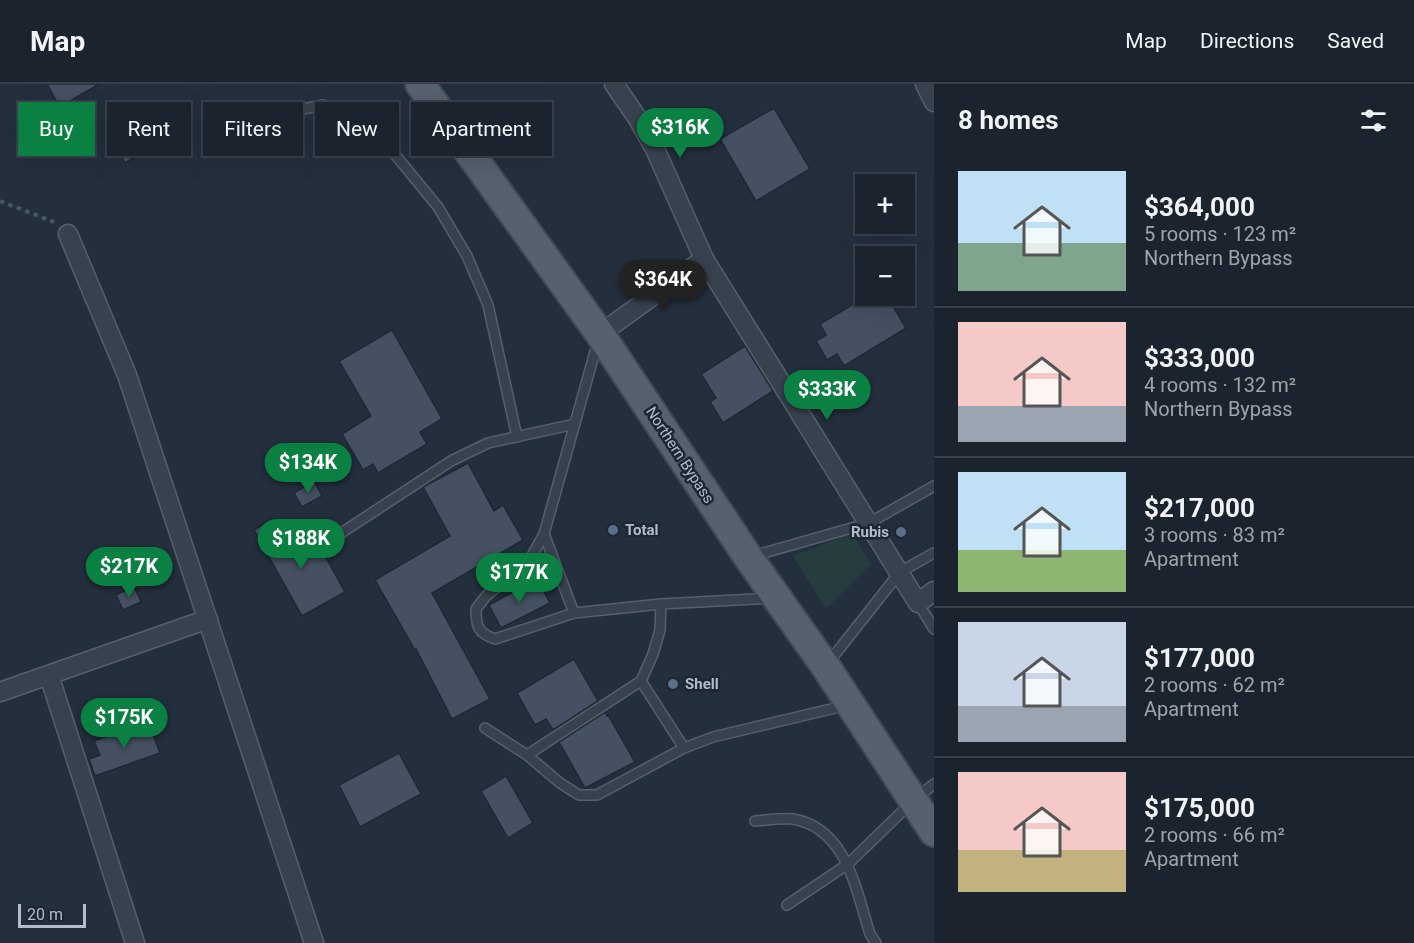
<!DOCTYPE html>
<html lang="en">
<head>
<meta charset="utf-8">
<style>
  :root { --surface:#1b232e; --page:#242b36; --text:#f1f3f6; --muted:#a0a4aa; --line:#39404a; --accent:#0b8043 }
  body { margin:0; font-family:Roboto,sans-serif; background:var(--page); color:var(--text); height:100vh; display:flex; flex-direction:column; font-size:22px; white-space:nowrap }
  * { box-sizing:border-box; margin:0 }
  p { font-size:20px; color:var(--muted) }
  .icon { flex:none; width:33px; height:33px; fill:none; stroke:currentColor; stroke-width:2; stroke-linecap:round; stroke-linejoin:round }
  .map { position:relative; flex:1; overflow:hidden }
  .side { display:flex; flex-direction:column; background:var(--surface); width:480px }
  .side>* { flex:none }
  .top-card { position:absolute; left:18px; top:18px; width:570px; height:54px; display:flex; gap:12px }
  .buttons { position:absolute; left:855px; top:90px; display:grid; gap:12px }
  .buttons a { display:grid; place-items:center; width:60px; height:60px; border-radius:0px; background:var(--surface); box-shadow:0 6px 24px #0002,0 0 0 2px var(--line); font-size:30px }
  .scale { position:absolute; left:18px; bottom:15px; width:68px; box-sizing:border-box; padding-left:6px; border:3px solid #b4bcc9; border-top:0; font-size:16px; line-height:21px; white-space:nowrap; color:#b4bcc9; -webkit-text-stroke:4px #1d2633; paint-order:stroke }
  .price { position:absolute; translate:-50% -51px; padding:0 14px; border-radius:21px; background:var(--accent); color:#fff; font-size:20px; line-height:39px; filter:drop-shadow(0 2px 3px #0008) }
  .price::after { content:''; position:absolute; left:50%; top:36px; width:18px; height:14px; margin-left:-9px; background:inherit; clip-path:polygon(0 0,100% 0,50% 100%) }
  .price.active { background:#222; color:#fff }
  ul { padding:0; list-style:none }
  li { display:flex; align-items:center; gap:18px; height:150px; padding:0 24px }
  li+li { border-top:2px solid var(--line) }
  li span { display:grid; place-items:center; flex:none; width:168px; height:120px; border-radius:0px; color:#555 }
  li>.icon { margin-inline-start:auto }
  span .icon { width:72px; height:72px; fill:#fffc; stroke-width:1 }
  li b { font-size:26px }
  h2 { display:flex; justify-content:space-between; align-items:center; height:72px; padding:0 24px; font-size:26px }
  .tag { padding:0 21px; border-radius:0px; background:var(--surface); box-shadow:0 6px 24px #0002,0 0 0 2px var(--line); font-size:21px; line-height:54px }
  .tag.active { background:var(--accent); color:#fff }
  header { display:flex; align-items:center; gap:36px; box-sizing:border-box; height:84px; padding:0 30px; background:var(--surface); border-bottom:2px solid var(--line) }
  header strong { font-size:28px }
  nav { display:flex; gap:33px; margin-inline-start:auto; font-size:21px }
  main { display:flex; flex:1; min-height:0 }
  .map>svg:first-child { display:block }
  .green { fill:#263c3f }
  .building { fill:#455162; stroke:#1f2835; stroke-width:1.5 }
  .lines { fill:none; stroke-linecap:round; stroke-linejoin:round }
  .lane-casing { stroke:#565f6c; stroke-width:12 }
  .street-casing { stroke:#565f6c; stroke-width:21 }
  .primary-casing { stroke:#414a57; stroke-width:32 }
  .path { stroke:#44595c; stroke-width:4; stroke-dasharray:4.5 4.5; stroke-linecap:butt }
  .lane { stroke:#38414e; stroke-width:9 }
  .street { stroke:#38414e; stroke-width:18 }
  .primary { stroke:#56606e; stroke-width:28 }
  .service-dot { fill:#5c6f8a; stroke:#1d2633; stroke-width:2 }
  .labels { text-anchor:middle; dominant-baseline:central; stroke-width:5; stroke-linejoin:round; paint-order:stroke }
  .street-label { font-size:15px; fill:#b4bcc9; stroke:#1d2633 }
  .poi-label { font-size:15px; font-weight:bold; fill:#b4bcc9; stroke:#1d2633; text-anchor:start }
</style>
</head>
<body>
<header>
<strong>Map</strong>
<nav><a>Map</a><a>Directions</a><a>Saved</a></nav>
</header>
<main>
<div class="map">
<svg width="934" height="859" viewBox="0 0 934 859">
  <rect width="100%" height="100%" fill="#242f3e"/>
  <polygon class="green" points="852,449 871,480 826,525 793,472"/>
  <g class="building">
    <polygon points="47,0 99,0 60,23"/>
    <polygon points="774,24 810,85 756,117 720,55"/>
    <polygon points="149,43 158,58 125,79 115,63"/>
    <polygon points="867,212 887,212 906,244 844,282 837,270 827,276 816,257 826,251 820,240"/>
    <polygon points="392,246 442,335 420,348 427,360 378,389 373,380 363,386 342,350 371,332 339,277"/>
    <polygon points="745,262 773,307 723,339 710,318 716,314 701,290"/>
    <polygon points="468,379 494,427 503,421 523,456 432,509 490,615 452,635 416,565 415,566 375,496 450,452 423,403"/>
    <polygon points="314,397 322,412 302,423 294,409"/>
    <polygon points="271,435 292,470 316,456 345,508 302,532 254,446"/>
    <polygon points="537,495 550,519 501,544 489,521"/>
    <polygon points="134,502 141,518 123,526 116,511"/>
    <polygon points="574,575 598,617 553,646 546,635 535,641 517,609"/>
    <polygon points="605,628 607,632 608,631 635,678 585,704 559,658"/>
    <polygon points="148,637 160,669 95,692 89,675 100,671 94,657"/>
    <polygon points="399,669 421,710 360,743 339,701"/>
    <polygon points="506,692 533,739 508,754 481,707"/>
  </g>
  <g class="lines">
    <g class="lane-casing">
      <g id="lane">
        <polyline points="303,25 323,21 350,28 388,62 438,123 467,172 488,221 517,353"/>
        <path d="M598 257 544 450 529 477 486 512 476 525C476 543 478 549 495 555L574 529 661 520 772 514"/>
        <polyline points="544,450 574,529"/>
        <polyline points="326,459 451,377 488,359 575,340"/>
        <polyline points="753,472 869,439 934,402"/>
        <polyline points="918,519 934,545"/>
        <polyline points="829,578 900,488 934,469"/>
        <polyline points="641,597 684,664"/>
        <polyline points="485,644 527,671 560,699 579,711 597,711 684,664 713,653 848,621"/>
        <polyline points="527,671 641,597 653,570 660,546 661,520"/>
        <path d="M755 737C767 736 781 734 793 735 847 744 856 807 870 850L876 859"/>
        <polyline points="787,821 848,780 913,717 934,700"/>
      </g>
    </g>
    <g class="street-casing">
      <g id="street">
        <polyline points="614,0 638,35 655,65 704,175 918,519 934,507"/>
        <polyline points="925,0 934,18"/>
        <polyline points="68,150 127,291 314,859"/>
        <polyline points="600,250 704,175"/>
        <polyline points="49,591 135,859"/>
        <polyline points="0,608 208,535"/>
      </g>
    </g>
    <g class="primary-casing">
      <polyline id="primary" points="420,0 600,250 748,473 826,583 934,748"/>
    </g>
    <polyline class="path" points="0,117 54,138"/>
    <use href="#lane" class="lane"/>
    <use href="#street" class="street"/>
    <use href="#primary" class="primary"/>
  </g>
  <g class="service-dot">
    <circle cx="613" cy="446" r="6"/>
    <circle cx="901" cy="448" r="6"/>
    <circle cx="673" cy="600" r="6"/>
  </g>
  <g class="labels">
    <g class="street-label">
      <text transform="translate(680 371) rotate(57)">Northern Bypass</text>
    </g>
    <g class="poi-label">
      <text x="625" y="446">Total</text>
      <text x="889" y="448" text-anchor="end">Rubis</text>
      <text x="685" y="600">Shell</text>
    </g>
  </g>
</svg>
<div class="buttons">
<a>+</a>
<a>−</a>
</div>
<div class="scale">20 m</div>
<b class="price" style="left:680px;top:75px">$316K</b>
<b class="price active" style="left:663px;top:227px">$364K</b>
<b class="price" style="left:827px;top:337px">$333K</b>
<b class="price" style="left:308px;top:410px">$134K</b>
<b class="price" style="left:301px;top:486px">$188K</b>
<b class="price" style="left:129px;top:514px">$217K</b>
<b class="price" style="left:519px;top:520px">$177K</b>
<b class="price" style="left:124px;top:665px">$175K</b>
<div class="top-card">
<a class="tag active">Buy</a>
<a class="tag">Rent</a>
<a class="tag">Filters</a>
<a class="tag">New</a>
<a class="tag">Apartment</a>
</div>
</div>
<section class="side">
<h2>8 homes<svg class="icon" aria-label="filters" viewBox="0 0 24 24"><path d="M4 7h16M4 17h16"/><circle cx="9" cy="7" r="2"/><circle cx="15" cy="17" r="2"/></svg></h2>
<ul>
<li><span style="background:linear-gradient(#bfe0f5 60%,#7fa58c 0)"><svg class="icon" aria-label="home" viewBox="0 0 24 24"><path d="M3 11l9-7 9 7M6 9v11h12V9"/></svg></span><div><b>$364,000</b><p>5 rooms · 123 m²</p><p>Northern Bypass</p></div></li>
<li><span style="background:linear-gradient(#f6c9c9 70%,#9aa5b1 0)"><svg class="icon" aria-label="home" viewBox="0 0 24 24"><path d="M3 11l9-7 9 7M6 9v11h12V9"/></svg></span><div><b>$333,000</b><p>4 rooms · 132 m²</p><p>Northern Bypass</p></div></li>
<li><span style="background:linear-gradient(#bfe0f5 65%,#8fb573 0)"><svg class="icon" aria-label="home" viewBox="0 0 24 24"><path d="M3 11l9-7 9 7M6 9v11h12V9"/></svg></span><div><b>$217,000</b><p>3 rooms · 83 m²</p><p>Apartment</p></div></li>
<li><span style="background:linear-gradient(#c9d6e8 70%,#9aa5b1 0)"><svg class="icon" aria-label="home" viewBox="0 0 24 24"><path d="M3 11l9-7 9 7M6 9v11h12V9"/></svg></span><div><b>$177,000</b><p>2 rooms · 62 m²</p><p>Apartment</p></div></li>
<li><span style="background:linear-gradient(#f6c9c9 65%,#c2b280 0)"><svg class="icon" aria-label="home" viewBox="0 0 24 24"><path d="M3 11l9-7 9 7M6 9v11h12V9"/></svg></span><div><b>$175,000</b><p>2 rooms · 66 m²</p><p>Apartment</p></div></li>
</ul>
</section>
</main>
</body>
</html>
